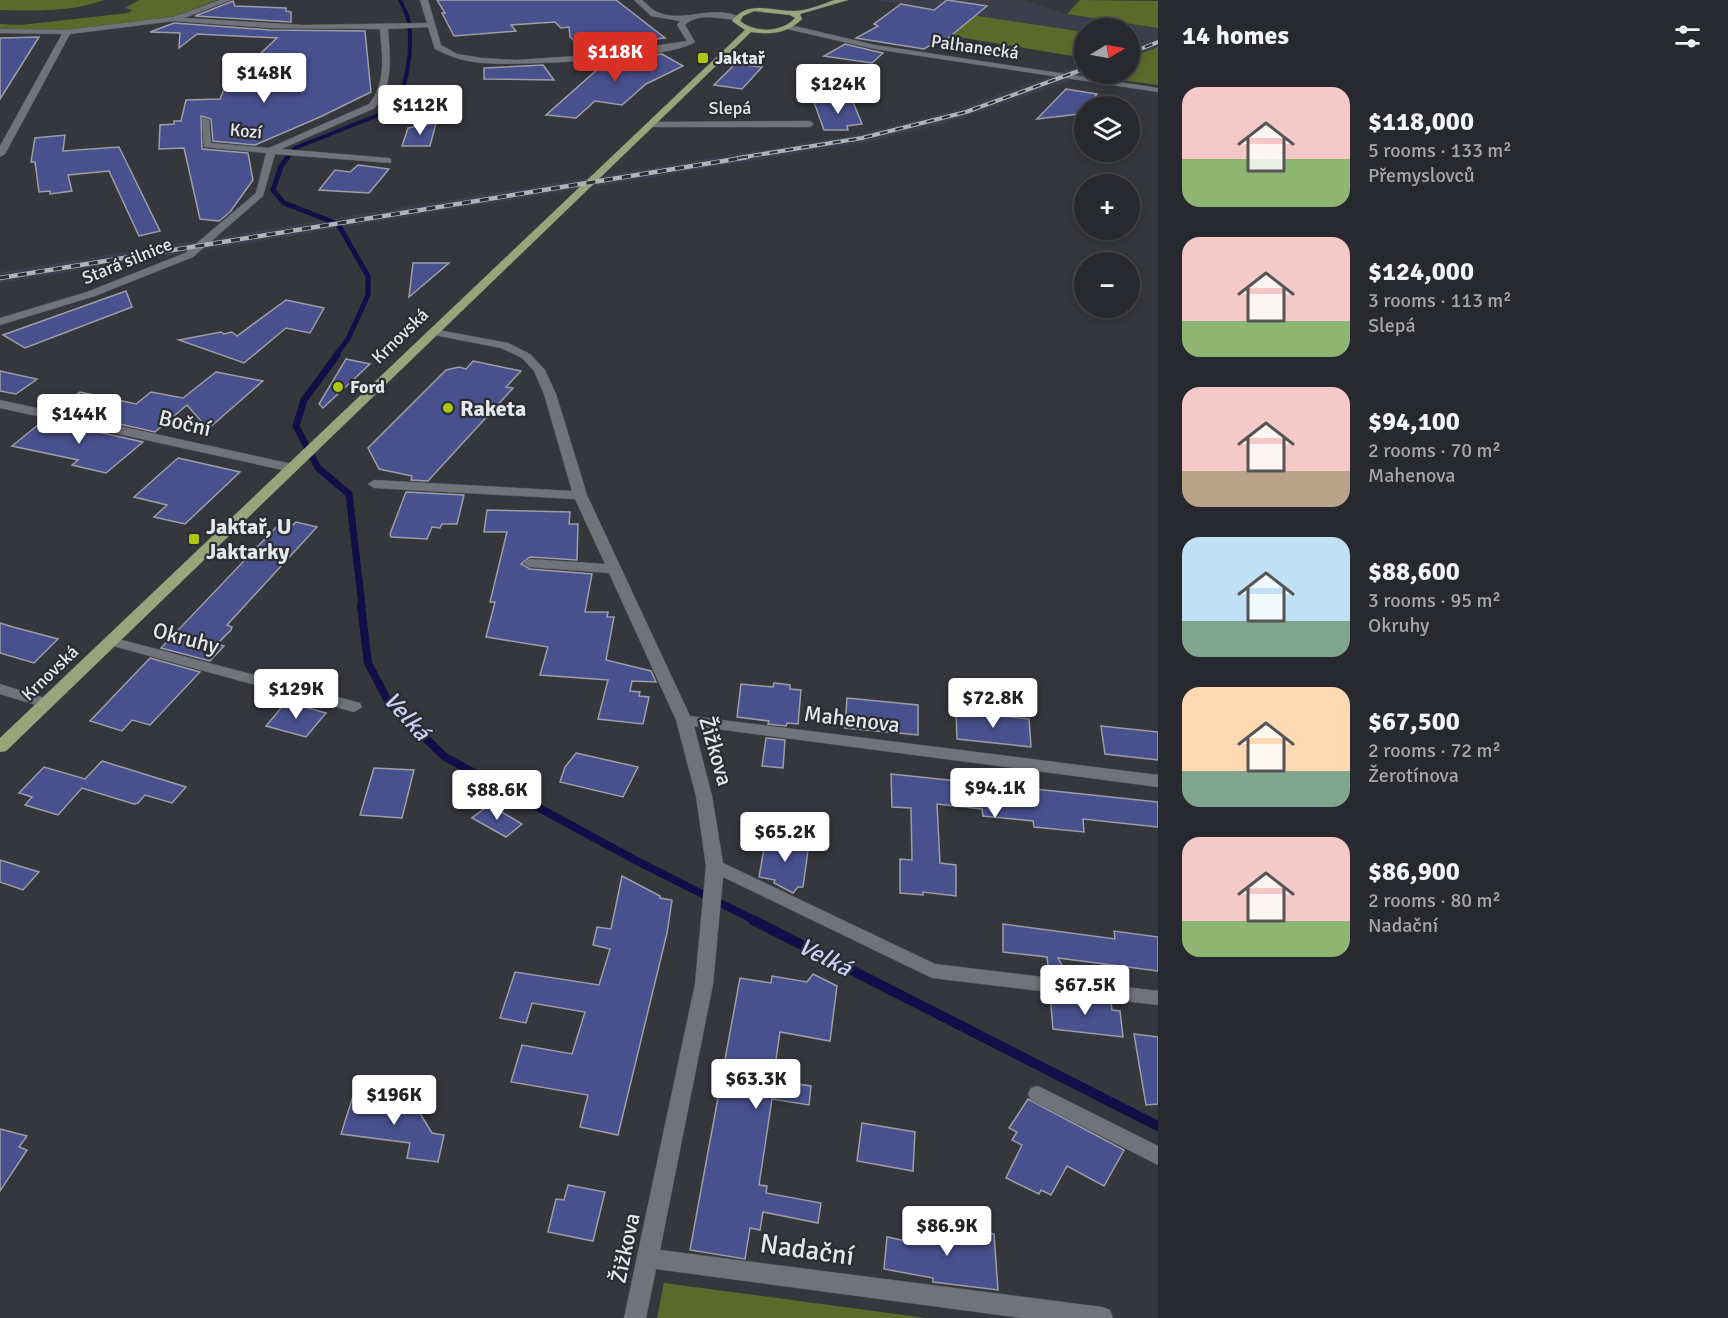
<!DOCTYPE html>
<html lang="en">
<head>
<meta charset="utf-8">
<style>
  :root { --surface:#28292e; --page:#34353a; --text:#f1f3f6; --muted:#a5a6aa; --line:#44454a; --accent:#d93025 }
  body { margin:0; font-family:Signika,sans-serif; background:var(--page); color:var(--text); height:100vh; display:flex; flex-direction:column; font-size:22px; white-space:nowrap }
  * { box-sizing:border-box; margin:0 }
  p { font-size:20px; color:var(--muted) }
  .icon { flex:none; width:33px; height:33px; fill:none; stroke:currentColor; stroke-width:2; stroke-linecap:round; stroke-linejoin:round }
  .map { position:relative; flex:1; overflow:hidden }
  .side { display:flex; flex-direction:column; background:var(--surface); width:570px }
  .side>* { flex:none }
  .needle { width:39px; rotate:80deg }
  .tools { position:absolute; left:1074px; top:18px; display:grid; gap:12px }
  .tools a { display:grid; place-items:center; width:66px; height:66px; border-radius:50%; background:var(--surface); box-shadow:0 3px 9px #0003,0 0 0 2px var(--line); font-size:30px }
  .price { position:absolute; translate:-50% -51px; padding:0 14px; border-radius:6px; background:#fff; color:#222; font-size:20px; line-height:39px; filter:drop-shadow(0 2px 3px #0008) }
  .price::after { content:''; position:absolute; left:50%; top:36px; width:18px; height:14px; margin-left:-9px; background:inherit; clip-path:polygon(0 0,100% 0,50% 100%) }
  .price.current { background:var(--accent); color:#fff }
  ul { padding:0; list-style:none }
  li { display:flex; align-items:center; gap:18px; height:150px; padding:0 24px }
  li span { display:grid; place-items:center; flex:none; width:168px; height:120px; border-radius:18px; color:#555 }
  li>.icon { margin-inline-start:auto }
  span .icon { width:72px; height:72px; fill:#fffc; stroke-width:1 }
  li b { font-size:26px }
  h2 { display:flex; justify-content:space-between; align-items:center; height:72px; padding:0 24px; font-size:26px }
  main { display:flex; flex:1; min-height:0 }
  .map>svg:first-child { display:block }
  .built { fill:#3c3f4b }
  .green { fill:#5d692b }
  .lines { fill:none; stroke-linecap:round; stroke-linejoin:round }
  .stream-far4 { stroke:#110f47; stroke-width:4 }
  .stream-far3 { stroke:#110f47; stroke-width:5 }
  .stream-far2 { stroke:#110f47; stroke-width:7 }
  .stream-far1 { stroke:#110f47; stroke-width:8 }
  .stream { stroke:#110f47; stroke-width:10 }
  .building { fill:#48518e; stroke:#9c9ea6; stroke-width:1.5 }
  .minor-casing { stroke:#55565c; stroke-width:1 }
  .major-casing { stroke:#55565c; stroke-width:1 }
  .minor { fill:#71737a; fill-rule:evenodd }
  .major { fill:#99a47b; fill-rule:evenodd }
  .rail-far1-casing { stroke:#b2b3b8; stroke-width:4 }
  .rail-casing { stroke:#b2b3b8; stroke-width:4.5 }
  .rail-far1 { stroke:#2b2d33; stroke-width:2; stroke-dasharray:8; stroke-linecap:butt }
  .rail { stroke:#2b2d33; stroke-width:3; stroke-dasharray:9; stroke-linecap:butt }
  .poi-dot { fill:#adc610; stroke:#2b2d33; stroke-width:2 }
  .labels { text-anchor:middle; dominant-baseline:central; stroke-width:4.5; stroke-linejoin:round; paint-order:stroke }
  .far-street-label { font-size:18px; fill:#e6e7eb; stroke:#2b2d33 }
  .far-poi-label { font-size:18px; font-weight:bold; fill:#e6e7eb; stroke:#2b2d33; text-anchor:start }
  .poi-label { font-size:22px; font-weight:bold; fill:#e6e7eb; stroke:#2b2d33; text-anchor:start }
  .street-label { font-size:22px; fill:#e6e7eb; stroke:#2b2d33 }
  .water-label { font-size:24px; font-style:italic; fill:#c8d0f5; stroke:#2b2d33 }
  .near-street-label { font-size:27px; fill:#e6e7eb; stroke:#2b2d33 }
</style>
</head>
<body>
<main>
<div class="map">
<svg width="1158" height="1318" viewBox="0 0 1158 1318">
  <rect width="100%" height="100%" fill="#35373d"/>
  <g class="built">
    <polygon points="873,0 1022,0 1067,14 1158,28 1158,48 1130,58 1130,47 1145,41 1130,39 1130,28 1084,28 1084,32"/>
    <polygon points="1084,64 1084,74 1088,74 1008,103 939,125 868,142 0,283 0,272 855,135 958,109"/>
  </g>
  <g class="green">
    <path d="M0 0H104C71 12 35 11 0 10Z"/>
    <polygon points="139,0 217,0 169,18 70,31 0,30 0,24 21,25 128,13 133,10 125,8"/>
    <polygon points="1080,0 1158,1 1158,28 1067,14"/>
    <polygon points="938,10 1084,32 1084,58 935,33"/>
    <polygon points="1158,47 1158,85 1098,77 1099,74 1130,74 1130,58"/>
    <polygon points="664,1283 926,1318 657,1318"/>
  </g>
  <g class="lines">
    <path class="stream-far4" d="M287 158 295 148 386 112C409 94 412 50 409 22 408 15 403 7 400 0"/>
    <polyline class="stream-far3" points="288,157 281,166 273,190 284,203 338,224 368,276 368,295 348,339 335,356"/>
    <polyline class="stream-far2" points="337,355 304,400 296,426 318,468 349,494 362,606"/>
    <polyline class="stream-far1" points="361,605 368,663 389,703 445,757 637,861 756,921"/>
    <polyline class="stream" points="753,920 1158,1126"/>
  </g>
  <g class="building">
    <polygon points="437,0 616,0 665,38 639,41 645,45 587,53 570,37 569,27 561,28 555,22 511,25 516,31 454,36 442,13 445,13"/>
    <polygon points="947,0 987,6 942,43 936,42 924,49 856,38 878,26 874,24 901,4 934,10"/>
    <polygon points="233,1 235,6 286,8 286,11 291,12 291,22 195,16"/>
    <polygon points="174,23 270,30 365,31 371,92 320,117 255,145 213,141 211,119 201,116 202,149 248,153 253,180 230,212 219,221 200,219 184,148 159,149 160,125 174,124 174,121 181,121 186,100 220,99 228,79 233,79 277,38 197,34 179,48 180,33 150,32"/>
    <polygon points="39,37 0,99 0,38"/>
    <polygon points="845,44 874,51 883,53 872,63 824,56"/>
    <polygon points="662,54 683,66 646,84 622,105 595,101 576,118 546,115 607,61"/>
    <polygon points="735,64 762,67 742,89 714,85"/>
    <polygon points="543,65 554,80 484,79 484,68"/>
    <polygon points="1066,89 1097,94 1079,114 1037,119"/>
    <polygon points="814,102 853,102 862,124 847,126 848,130 824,130"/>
    <polygon points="436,123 430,146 402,146 408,128"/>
    <polygon points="65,135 63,151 119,147 160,231 139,236 109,171 68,175 72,191 50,194 50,191 39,192 35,162 31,162 35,138"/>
    <polygon points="358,165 389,169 369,193 319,190 335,170 350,172"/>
    <polygon points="413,263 449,263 409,297"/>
    <polygon points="126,291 132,307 25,348 3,335"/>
    <polygon points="286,300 324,308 310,333 286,328 244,363 179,340 221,332 224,334 232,332 237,336"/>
    <polygon points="346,359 370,364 323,408 319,404"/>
    <polygon points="473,361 521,371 506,387 513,388 428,481 411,480 412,476 379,469 368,448 446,370 459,367 466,369"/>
    <polygon points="0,371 37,379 16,394 0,391"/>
    <polygon points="216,372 263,381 208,429 187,405 155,432 57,410 80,392 136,404 151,392 183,398"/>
    <polygon points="44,420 143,442 106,473 72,465 78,460 12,446"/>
    <polygon points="178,458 240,472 185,524 154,517 167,505 134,497"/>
    <polygon points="406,492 464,495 457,524 442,524 440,528 432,527 427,539 391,537 390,534"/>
    <polygon points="487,510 570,512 569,524 578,524 577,560 530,557 521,564 530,569 592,574 585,612 608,612 607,617 614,617 606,660 651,671 656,682 632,681 630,691 640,692 639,696 649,697 643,724 598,719 608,680 540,675 548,647 486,637 495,602 490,602 507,532 484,532"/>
    <polygon points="281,522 293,525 296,522 317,527 227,625 232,627 231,630 217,644 224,646 210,661 161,648"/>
    <polygon points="0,623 13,627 58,639 34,663 0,653"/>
    <polygon points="150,658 200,672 150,725 132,720 122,731 90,721"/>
    <polygon points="774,683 790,685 790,689 801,690 798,724 787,723 786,726 768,724 769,721 737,717 741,684 773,687"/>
    <polygon points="847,698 918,705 918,735 845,728"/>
    <polygon points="286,702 326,713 306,737 266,726"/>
    <polygon points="956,711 1029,719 1031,747 957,739"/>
    <polygon points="1101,726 1158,732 1158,760 1105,754"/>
    <polygon points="766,738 785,740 783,768 762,766"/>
    <polygon points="576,753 638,767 623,797 560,782 565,767"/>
    <polygon points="102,761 186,787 172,803 145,795 138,803 134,804 82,788 58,815 25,805 32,797 19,793 44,767 85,779"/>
    <polygon points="374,768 414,770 402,818 360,815"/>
    <polygon points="891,774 1158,802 1158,827 1083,819 1084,832 1034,827 1033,821 983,816 982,809 937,804 940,863 956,865 956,896 923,892 923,895 900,893 900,859 912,860 911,808 892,807"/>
    <polygon points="489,805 500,811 522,824 506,837 472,818"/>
    <polygon points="766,837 809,843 803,887 798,887 793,893 774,883 775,880 759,877"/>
    <polygon points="0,860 19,866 39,872 23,890 0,882"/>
    <polygon points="622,876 660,896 660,898 672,900 667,933 618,1135 580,1127 588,1095 511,1082 522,1045 572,1054 585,1012 532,1003 526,1023 500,1018 515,972 599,985 610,949 593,945 597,927 611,929"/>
    <polygon points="1003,924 1115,939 1114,931 1158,937 1158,971 1058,958 1069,978 1049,976 1047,957 1003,952"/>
    <polygon points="813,974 837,986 830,1041 780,1032 773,1080 811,1086 809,1105 772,1099 759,1185 767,1186 766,1193 821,1203 818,1223 763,1212 760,1230 750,1228 745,1259 690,1250 740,978 771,983 772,976 807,982"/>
    <polygon points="1050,994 1111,1002 1112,1010 1120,1011 1123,1037 1053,1029"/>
    <polygon points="1134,1034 1158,1037 1158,1104 1146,1105"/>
    <polygon points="353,1096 423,1106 421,1115 432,1133 444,1135 438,1162 407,1158 410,1143 341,1134"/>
    <polygon points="1028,1099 1124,1150 1104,1186 1067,1166 1051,1195 1041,1190 1039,1194 1006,1178 1022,1145 1012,1140 1017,1132 1009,1128"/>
    <polygon points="862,1123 915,1132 913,1171 857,1161"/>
    <polygon points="0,1129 27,1136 19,1147 27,1150 0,1191"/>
    <polygon points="568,1185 605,1192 593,1241 548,1232 556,1199 564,1200"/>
    <polygon points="922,1224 994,1234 998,1290 933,1282 933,1278 884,1269 887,1237 921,1244"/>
  </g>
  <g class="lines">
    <g class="minor-casing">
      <g id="minor">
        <path d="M220 0H231L184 18 303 25 427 23 420 0H428L441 45 457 54 482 58 516 60 593 55 687 41 677 25 680 21 651 16 634 0H642C647 4 652 10 657 12 683 24 715 3 741 18L737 20C721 19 697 12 685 25L695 42C671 59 518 66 484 63 466 62 451 57 435 49L428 27 388 29C390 58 394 84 375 108L281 149 388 158 391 159V163L275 154 263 196 193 257 95 296 0 325V318L87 292 185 253 256 193 266 153 204 147 202 118 209 120 211 143 269 148 369 104C387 82 382 55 380 29L270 28 174 21 70 34 5 154 0 157V146L62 34 0 33V29L67 30 173 17Z"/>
        <polygon points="790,25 875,45 1158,88 1158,92 875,49 787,29 787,25"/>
        <polygon points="650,122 810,121 814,124 810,127 647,127 647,123"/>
        <polygon points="433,329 508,343 530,354 545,370 556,394 587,495 690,716 1158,775 1158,787 694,726 712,796 723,863 935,964 1158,991 1158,1005 932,978 723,877 713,984 660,1250 1102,1307 1110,1310 1113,1318 1022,1318 656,1269 646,1318 624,1318 695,984 706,866 696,796 676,720 609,573 530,567 523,563 530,559 605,564 575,499 374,488 368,484 374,480 572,491 544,394 534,371 522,358 501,348 429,334 427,332"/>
        <polygon points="0,400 292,464 298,468 292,472 0,408"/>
        <polygon points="111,637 360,703 362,707 354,712 106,644 104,641 106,638"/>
        <polygon points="0,684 51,700 54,703 46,708 0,694"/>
        <polygon points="1038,1086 1158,1146 1158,1165 1031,1100 1028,1094 1031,1088"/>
      </g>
    </g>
    <g class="major-casing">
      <path id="major" d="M835 0H848L800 14 802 19C789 33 770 35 751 32L6 751 0 752V738L745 30 732 21C748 0 771 11 794 11 808 11 822 4 835 0ZM754 11 790 15 795 18C782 33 755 33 740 21L743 16Z"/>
    </g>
    <use href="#minor" class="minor"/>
    <use href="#major" class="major"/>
    <g class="rail-far1-casing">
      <g id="rail-far1">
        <polyline points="1130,53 1158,42"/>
        <polyline points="738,158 862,138 966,112 1084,69"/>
      </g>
    </g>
    <g class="rail-casing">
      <polyline id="rail" points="0,278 748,157"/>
    </g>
    <use href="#rail-far1" class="rail-far1"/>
    <use href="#rail" class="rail"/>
  </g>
  <g class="poi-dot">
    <rect x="697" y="52" width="12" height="12" rx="3"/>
    <circle cx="338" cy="387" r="6"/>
    <circle cx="448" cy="408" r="6"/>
    <rect x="188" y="533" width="12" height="12" rx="3"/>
  </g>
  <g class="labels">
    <g class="far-street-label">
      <text transform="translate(975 47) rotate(8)">Palhanecká</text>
      <text x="730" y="108">Slepá</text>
      <text transform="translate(246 131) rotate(5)">Kozí</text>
      <text transform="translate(127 261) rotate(-22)">Stará silnice</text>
      <text transform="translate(400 336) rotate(-44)">Krnovská</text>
      <text transform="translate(50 673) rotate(-44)">Krnovská</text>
    </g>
    <g class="far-poi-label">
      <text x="715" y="58">Jaktař</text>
      <text x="350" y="387">Ford</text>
    </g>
    <g class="poi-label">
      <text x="460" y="408">Raketa</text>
      <text x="206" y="526">Jaktař, U<tspan x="206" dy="25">Jaktarky</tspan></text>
    </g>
    <g class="street-label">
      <text transform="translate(185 423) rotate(13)">Boční</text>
      <text transform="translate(186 638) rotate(15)">Okruhy</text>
      <text transform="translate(852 719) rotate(7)">Mahenova</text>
      <text transform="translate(716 751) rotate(74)">Žižkova</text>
      <text transform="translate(625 1248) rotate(-78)">Žižkova</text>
    </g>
    <g class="water-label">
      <text transform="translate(407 716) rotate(48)">Velká</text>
      <text transform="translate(825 957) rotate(27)">Velká</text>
    </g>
    <g class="near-street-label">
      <text transform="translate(807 1250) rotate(8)">Nadační</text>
    </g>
  </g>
</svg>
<div class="tools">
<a><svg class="needle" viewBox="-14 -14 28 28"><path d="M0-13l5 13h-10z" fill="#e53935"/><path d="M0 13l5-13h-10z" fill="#a5a6aa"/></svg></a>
<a><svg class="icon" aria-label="layers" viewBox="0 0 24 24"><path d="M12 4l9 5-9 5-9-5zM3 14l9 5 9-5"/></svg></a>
<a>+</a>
<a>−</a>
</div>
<b class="price current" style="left:615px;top:83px">$118K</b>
<b class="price" style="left:264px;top:104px">$148K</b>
<b class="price" style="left:838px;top:115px">$124K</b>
<b class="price" style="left:420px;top:136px">$112K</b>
<b class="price" style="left:79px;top:445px">$144K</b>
<b class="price" style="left:296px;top:720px">$129K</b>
<b class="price" style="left:993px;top:729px">$72.8K</b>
<b class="price" style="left:995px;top:819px">$94.1K</b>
<b class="price" style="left:497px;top:821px">$88.6K</b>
<b class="price" style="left:785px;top:863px">$65.2K</b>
<b class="price" style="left:1085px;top:1016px">$67.5K</b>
<b class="price" style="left:756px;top:1110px">$63.3K</b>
<b class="price" style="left:394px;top:1126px">$196K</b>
<b class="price" style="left:947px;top:1257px">$86.9K</b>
</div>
<section class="side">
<h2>14 homes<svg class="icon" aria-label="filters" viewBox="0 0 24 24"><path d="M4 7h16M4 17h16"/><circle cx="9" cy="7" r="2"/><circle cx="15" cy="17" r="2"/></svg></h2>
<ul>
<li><span style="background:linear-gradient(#f6c9c9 60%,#8fb573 0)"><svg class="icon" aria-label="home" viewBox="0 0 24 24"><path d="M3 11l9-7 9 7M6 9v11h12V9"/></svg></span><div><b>$118,000</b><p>5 rooms · 133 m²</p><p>Přemyslovců</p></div></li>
<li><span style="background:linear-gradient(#f6c9c9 70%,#8fb573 0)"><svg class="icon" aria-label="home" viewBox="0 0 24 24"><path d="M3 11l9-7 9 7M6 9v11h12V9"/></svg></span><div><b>$124,000</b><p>3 rooms · 113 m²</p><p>Slepá</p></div></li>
<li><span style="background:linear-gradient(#f6c9c9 70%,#b9a48a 0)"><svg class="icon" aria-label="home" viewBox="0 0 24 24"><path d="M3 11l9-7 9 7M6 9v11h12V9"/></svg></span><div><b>$94,100</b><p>2 rooms · 70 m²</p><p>Mahenova</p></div></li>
<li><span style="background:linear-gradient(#bfe0f5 70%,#7fa58c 0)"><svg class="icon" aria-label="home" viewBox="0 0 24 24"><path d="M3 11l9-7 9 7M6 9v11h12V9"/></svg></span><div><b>$88,600</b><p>3 rooms · 95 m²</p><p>Okruhy</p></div></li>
<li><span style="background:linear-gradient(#ffd9b3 70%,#7fa58c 0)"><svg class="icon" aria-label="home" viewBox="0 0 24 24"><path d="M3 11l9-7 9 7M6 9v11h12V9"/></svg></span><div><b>$67,500</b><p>2 rooms · 72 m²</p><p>Žerotínova</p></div></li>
<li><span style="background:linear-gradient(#f6c9c9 70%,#8fb573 0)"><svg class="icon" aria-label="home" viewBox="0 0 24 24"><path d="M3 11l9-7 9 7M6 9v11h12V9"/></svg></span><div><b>$86,900</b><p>2 rooms · 80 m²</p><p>Nadační</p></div></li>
</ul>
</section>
</main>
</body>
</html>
